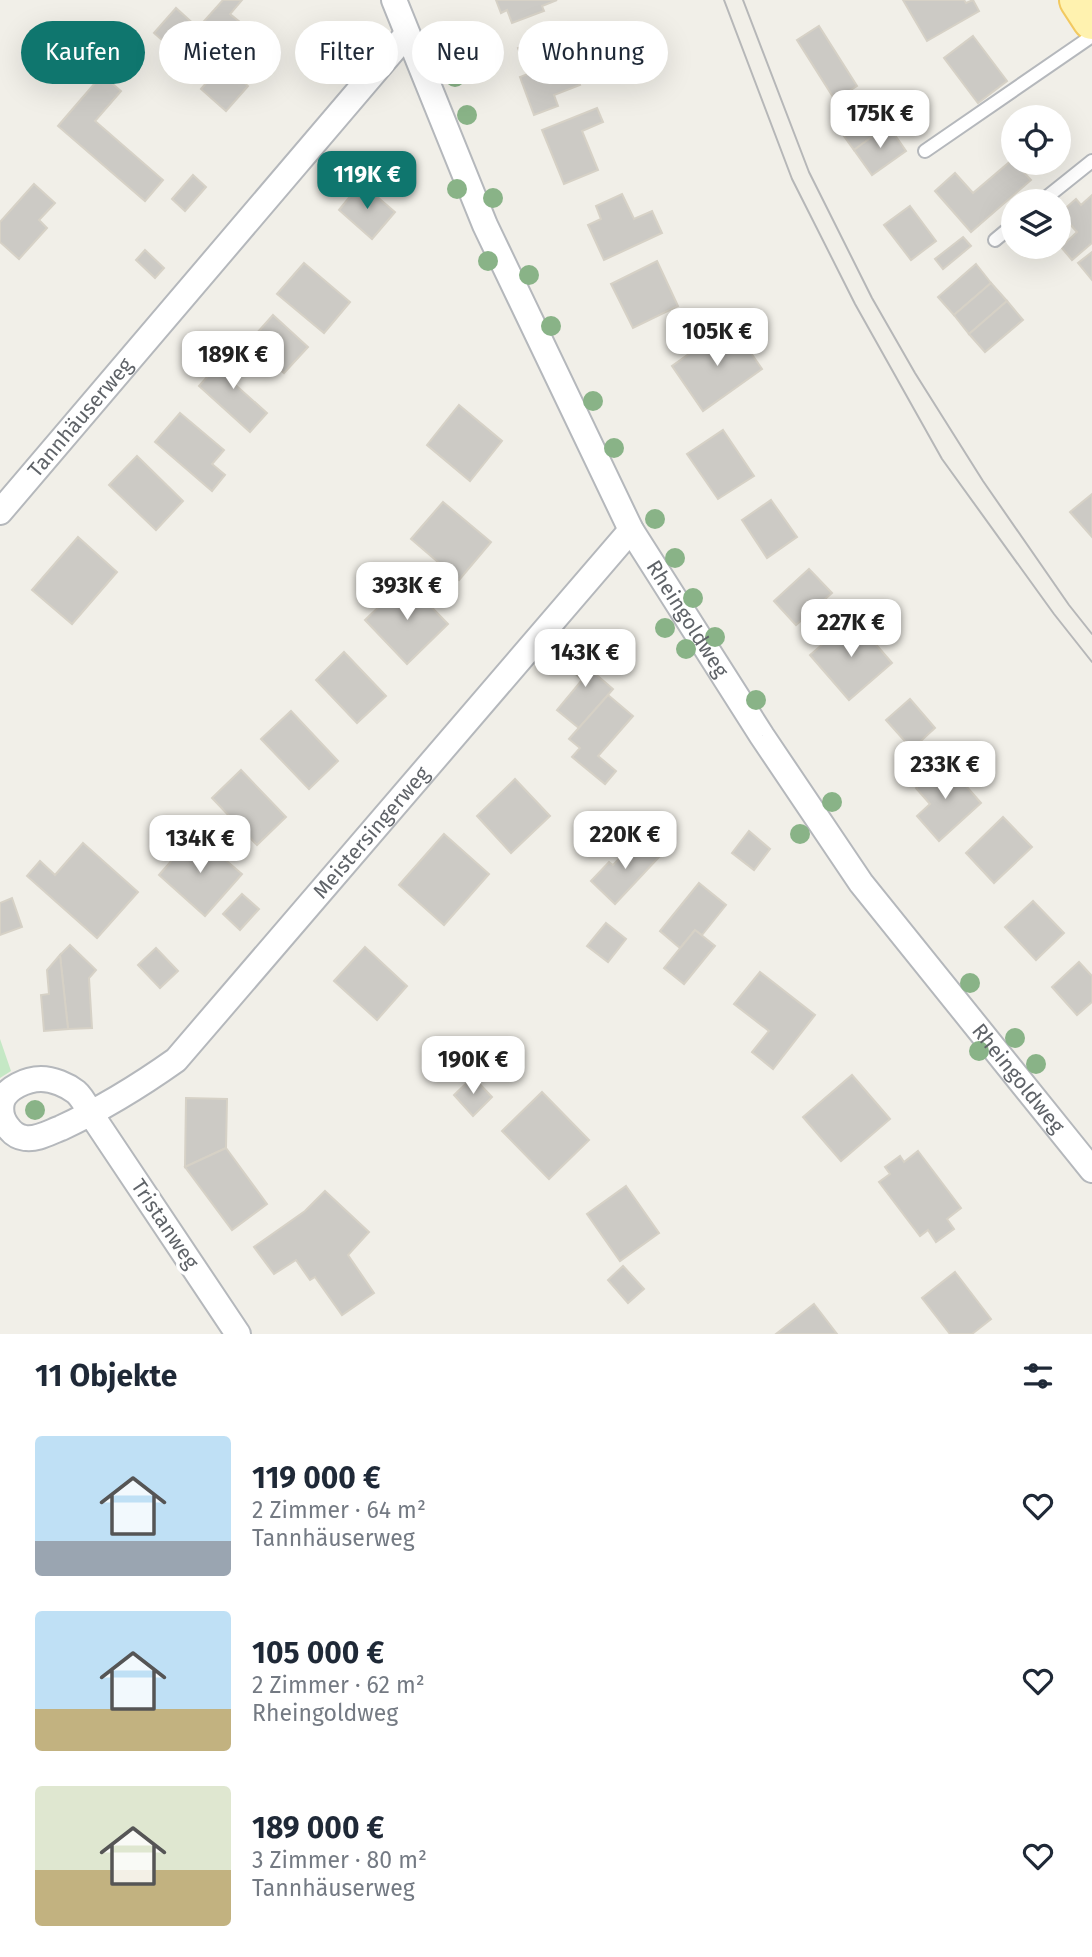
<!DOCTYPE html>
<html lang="de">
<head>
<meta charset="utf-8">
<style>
  :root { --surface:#fff; --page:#f6f6f7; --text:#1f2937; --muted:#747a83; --accent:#0f766e }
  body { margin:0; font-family:"Fira Sans",sans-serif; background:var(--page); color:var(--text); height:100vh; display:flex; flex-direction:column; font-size:26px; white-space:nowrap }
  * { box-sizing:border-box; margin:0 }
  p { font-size:23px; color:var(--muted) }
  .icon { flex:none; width:38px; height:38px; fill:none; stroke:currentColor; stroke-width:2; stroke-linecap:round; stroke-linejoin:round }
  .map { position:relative; height:1334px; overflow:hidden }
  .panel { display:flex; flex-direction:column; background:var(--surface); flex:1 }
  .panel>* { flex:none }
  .hud { position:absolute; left:21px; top:21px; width:700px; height:63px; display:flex; gap:14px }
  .fabs { position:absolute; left:1001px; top:105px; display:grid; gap:14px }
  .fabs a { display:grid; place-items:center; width:70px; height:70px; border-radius:50%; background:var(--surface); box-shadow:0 7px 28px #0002; font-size:35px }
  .price { position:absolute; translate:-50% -60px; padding:0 16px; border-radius:14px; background:#fff; color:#222; font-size:23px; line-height:46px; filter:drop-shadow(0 2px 4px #0008) }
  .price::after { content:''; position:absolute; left:50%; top:42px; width:21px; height:16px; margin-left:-10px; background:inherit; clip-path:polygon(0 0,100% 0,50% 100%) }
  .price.active { background:var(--accent); color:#fff }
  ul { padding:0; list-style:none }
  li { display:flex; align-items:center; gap:21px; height:175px; padding:0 35px }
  li span { display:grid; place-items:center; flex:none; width:196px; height:140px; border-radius:7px; color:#555 }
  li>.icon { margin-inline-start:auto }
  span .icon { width:84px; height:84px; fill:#fffc; stroke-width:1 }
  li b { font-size:30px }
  h2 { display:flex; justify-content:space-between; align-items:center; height:84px; padding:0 35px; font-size:30px }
  .tag { padding:0 24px; border-radius:32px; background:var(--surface); box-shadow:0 7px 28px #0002; font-size:24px; line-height:63px }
  .tag.active { background:var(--accent); color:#fff }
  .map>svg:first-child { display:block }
  .green { fill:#c5e8c5 }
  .building { fill:#cccac5; stroke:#d6d1c6; stroke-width:2 }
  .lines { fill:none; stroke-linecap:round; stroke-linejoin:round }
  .lane-casing { stroke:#b5b8bc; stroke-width:16 }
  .street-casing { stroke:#b5b8bc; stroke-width:28 }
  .primary-casing { stroke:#f2c960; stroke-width:42 }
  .lane { stroke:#fff; stroke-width:12 }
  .street { stroke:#fff; stroke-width:24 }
  .primary { stroke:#fff2af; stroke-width:38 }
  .tram { stroke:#b6b7b8; stroke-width:2 }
  .tree { fill:#89b387 }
  .labels { text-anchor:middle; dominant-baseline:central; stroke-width:7; stroke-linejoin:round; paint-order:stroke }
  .street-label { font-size:21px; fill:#5f6368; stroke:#fff }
</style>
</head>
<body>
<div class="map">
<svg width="1092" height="1334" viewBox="0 0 1092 1334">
  <rect width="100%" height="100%" fill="#f1efe8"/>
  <polygon class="green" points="0,1039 11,1071 0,1078"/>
  <g class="building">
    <polygon points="223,0 242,0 230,14 241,23 213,56 248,86 226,111 201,89 208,81 154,33 176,8 198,28"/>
    <polygon points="496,0 557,0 542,6 544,11 512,23 507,10 501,13"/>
    <polygon points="903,0 964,0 966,3 973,0 979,11 927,41"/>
    <polygon points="819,26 857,86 835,100 797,40"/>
    <polygon points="568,29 578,56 570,59 580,85 554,95 558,106 534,115 520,77 528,74 518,48"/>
    <polygon points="973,36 1007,81 978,103 944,58"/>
    <polygon points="102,75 121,91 95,121 163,180 145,201 58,126"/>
    <polygon points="870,100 888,125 854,150 836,125"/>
    <polygon points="597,108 603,122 582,131 598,170 564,184 542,130"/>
    <polygon points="888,125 906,151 872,175 854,150"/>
    <polygon points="1013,159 1013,163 1015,163 1031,180 971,232 935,191 955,173 973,193"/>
    <polygon points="193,175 206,187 185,211 172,199"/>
    <polygon points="361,183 395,212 372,239 339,210"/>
    <polygon points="34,184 55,203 39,220 47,228 19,259 0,242 0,222"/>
    <polygon points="622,194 634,219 652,211 662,233 604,260 588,225 601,219 596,206"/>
    <polygon points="1092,195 1092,243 1072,260 1061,247 1077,232 1060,213 1076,199 1081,205"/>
    <polygon points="910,206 936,241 911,260 884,225"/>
    <polygon points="963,237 971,246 943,269 935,259"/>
    <polygon points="145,250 164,268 155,278 136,260"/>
    <polygon points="1092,252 1092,280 1078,263"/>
    <polygon points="657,261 678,306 633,328 611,284"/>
    <polygon points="304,263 350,302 324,333 277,294"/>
    <polygon points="976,264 991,283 954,315 938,297"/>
    <polygon points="991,283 1007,301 969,334 954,315"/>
    <polygon points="1007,301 1023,320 985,352 969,334"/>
    <polygon points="273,315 308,347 284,373 249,342"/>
    <polygon points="731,324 762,369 703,411 672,366"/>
    <polygon points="233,348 248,362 231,381 267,413 250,432 199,386"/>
    <polygon points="459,405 502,441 470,481 427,445"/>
    <polygon points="180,413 224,450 212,464 225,475 212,491 155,442"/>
    <polygon points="723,430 754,476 718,499 687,454"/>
    <polygon points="137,456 183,501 156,530 109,485"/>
    <polygon points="1092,494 1092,537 1070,512"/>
    <polygon points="771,500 797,537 767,558 742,520"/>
    <polygon points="443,502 491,542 459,580 411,539"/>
    <polygon points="78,537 117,572 72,624 32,590"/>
    <polygon points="809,569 832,593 796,625 774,601"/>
    <polygon points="406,581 448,624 407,664 365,620"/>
    <polygon points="853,618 892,663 849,700 810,655"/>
    <polygon points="590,644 604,656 592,671 613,689 579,728 557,710 582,680 569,668"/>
    <polygon points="344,652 386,696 357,723 316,680"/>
    <polygon points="608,695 633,716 598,756 616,771 605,784 572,757 580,748 569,739"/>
    <polygon points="910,699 935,728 912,749 886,720"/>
    <polygon points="291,711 338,761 309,789 261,739"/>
    <polygon points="945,762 981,803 939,841 917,816 930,804 916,788"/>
    <polygon points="241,770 286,817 257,845 212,798"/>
    <polygon points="515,779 550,816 511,853 477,816"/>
    <polygon points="1003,817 1032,847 994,883 966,853"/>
    <polygon points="749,831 770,849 754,870 732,853"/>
    <polygon points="195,834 242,874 205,916 159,875"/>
    <polygon points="444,834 489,874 444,925 399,885"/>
    <polygon points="639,838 659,857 615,904 591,881 609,862 613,865"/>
    <polygon points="83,843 138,892 97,938 27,876 40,861 55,875"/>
    <polygon points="699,883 726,905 702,935 695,930 680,948 660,931"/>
    <polygon points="242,894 259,909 240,930 223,914"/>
    <polygon points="12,898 22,927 0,935 0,903"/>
    <polygon points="1033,901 1064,933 1036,960 1005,927"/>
    <polygon points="606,923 626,939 608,962 587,946"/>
    <polygon points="695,930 715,946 684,984 664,968"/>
    <polygon points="70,945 96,970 89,978 92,1028 68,1029 60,955"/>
    <polygon points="365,947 407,986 377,1020 334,981"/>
    <polygon points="156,948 178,971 160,988 138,965"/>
    <polygon points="60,955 68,1029 44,1031 41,995 49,994 47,970"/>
    <polygon points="1079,962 1092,976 1092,1002 1077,1015 1052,987"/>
    <polygon points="760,972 815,1015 773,1069 752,1052 769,1031 734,1004"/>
    <polygon points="852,1075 890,1119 841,1161 803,1117"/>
    <polygon points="473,1077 492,1097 473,1116 454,1095"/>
    <polygon points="542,1092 589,1140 549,1179 502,1131"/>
    <polygon points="186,1098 227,1099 226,1148 185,1167"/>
    <polygon points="226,1148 267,1204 232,1230 185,1167"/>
    <polygon points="918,1151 961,1208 947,1219 954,1229 936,1242 928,1230 920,1236 879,1182 890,1174 885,1167 900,1156 904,1162"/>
    <polygon points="626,1186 659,1233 620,1261 587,1214"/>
    <polygon points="325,1191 369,1232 348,1255 374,1293 342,1315 315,1277 310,1280 296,1260 274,1274 254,1247 305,1211"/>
    <polygon points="623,1266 644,1289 628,1303 608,1280"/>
    <polygon points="955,1272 991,1319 972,1334 950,1334 922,1298"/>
    <polygon points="814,1304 837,1334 776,1334"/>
  </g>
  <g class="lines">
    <g class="lane-casing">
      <g id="lane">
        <polyline points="925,151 1092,36"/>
        <polyline points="1042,201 1092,161"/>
        <polyline points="995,240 1013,225"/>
      </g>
    </g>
    <g class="street-casing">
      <g id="street">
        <path id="s1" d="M394 0 485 225 631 530 762 736 861 883 1092 1170"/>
        <path id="s2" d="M0 512 407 34"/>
        <path id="s3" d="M238 1334 91 1114C87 1107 82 1097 76 1092 67 1085 53 1079 41 1079 27 1079 6 1088 2 1102 0 1111 2 1120 8 1127 12 1133 18 1137 25 1138 37 1140 50 1132 61 1128 104 1108 138 1087 176 1060L631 530"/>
      </g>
    </g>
    <g class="primary-casing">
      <polyline id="primary" points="1079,0 1092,20"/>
    </g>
    <use href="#lane" class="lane"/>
    <use href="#street" class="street"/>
    <use href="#primary" class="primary"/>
    <g class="tram">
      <polyline points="724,0 792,179 855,304 942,459 1054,614 1092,662"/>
      <polyline points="743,0 809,172 872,298 915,373 983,481 1069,605 1092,634"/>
    </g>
  </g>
  <g class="tree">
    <circle cx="436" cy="43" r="10"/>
    <circle cx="455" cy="77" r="10"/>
    <circle cx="467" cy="115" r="10"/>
    <circle cx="457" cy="189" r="10"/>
    <circle cx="493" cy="198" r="10"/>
    <circle cx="488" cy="261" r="10"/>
    <circle cx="529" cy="275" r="10"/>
    <circle cx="551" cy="326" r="10"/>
    <circle cx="593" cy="401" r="10"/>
    <circle cx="614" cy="448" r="10"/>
    <circle cx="655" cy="519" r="10"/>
    <circle cx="675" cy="558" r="10"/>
    <circle cx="693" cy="598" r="10"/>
    <circle cx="665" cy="628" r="10"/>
    <circle cx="715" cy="637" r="10"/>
    <circle cx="686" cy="649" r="10"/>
    <circle cx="756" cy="700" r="10"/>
    <circle cx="832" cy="802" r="10"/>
    <circle cx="800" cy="834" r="10"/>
    <circle cx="970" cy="983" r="10"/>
    <circle cx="1015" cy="1038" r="10"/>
    <circle cx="979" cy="1051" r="10"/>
    <circle cx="1036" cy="1064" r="10"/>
    <circle cx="35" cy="1110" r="10"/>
  </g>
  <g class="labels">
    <g class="street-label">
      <text stroke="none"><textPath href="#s2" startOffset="124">Tannhäuserweg</textPath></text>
      <text stroke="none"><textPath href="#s1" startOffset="686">Rheingoldweg</textPath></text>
      <text stroke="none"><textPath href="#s3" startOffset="896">Meistersingerweg</textPath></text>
      <text stroke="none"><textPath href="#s1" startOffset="1253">Rheingoldweg</textPath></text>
      <text transform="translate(165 1224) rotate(56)">Tristanweg</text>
    </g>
  </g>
</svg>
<div class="fabs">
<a><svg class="icon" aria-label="locate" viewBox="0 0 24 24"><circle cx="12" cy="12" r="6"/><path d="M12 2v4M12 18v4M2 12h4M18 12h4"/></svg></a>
<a><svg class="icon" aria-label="layers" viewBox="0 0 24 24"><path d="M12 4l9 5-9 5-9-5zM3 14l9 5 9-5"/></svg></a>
</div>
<b class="price" style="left:880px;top:150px">175K €</b>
<b class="price active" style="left:367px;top:211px">119K €</b>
<b class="price" style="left:717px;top:368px">105K €</b>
<b class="price" style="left:233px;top:391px">189K €</b>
<b class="price" style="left:407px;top:622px">393K €</b>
<b class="price" style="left:851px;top:659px">227K €</b>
<b class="price" style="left:585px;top:689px">143K €</b>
<b class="price" style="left:945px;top:801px">233K €</b>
<b class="price" style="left:625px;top:871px">220K €</b>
<b class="price" style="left:200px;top:875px">134K €</b>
<b class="price" style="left:473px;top:1096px">190K €</b>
<div class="hud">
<a class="tag active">Kaufen</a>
<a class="tag">Mieten</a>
<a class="tag">Filter</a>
<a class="tag">Neu</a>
<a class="tag">Wohnung</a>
</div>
</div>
<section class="panel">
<h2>11 Objekte<svg class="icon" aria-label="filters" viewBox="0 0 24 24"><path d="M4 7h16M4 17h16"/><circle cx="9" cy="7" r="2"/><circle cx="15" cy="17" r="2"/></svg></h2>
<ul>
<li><span style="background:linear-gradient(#bfe0f5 75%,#9aa5b1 0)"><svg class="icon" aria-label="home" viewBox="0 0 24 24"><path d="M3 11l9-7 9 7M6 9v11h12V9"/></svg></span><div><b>119 000 €</b><p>2 Zimmer · 64 m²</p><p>Tannhäuserweg</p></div><svg class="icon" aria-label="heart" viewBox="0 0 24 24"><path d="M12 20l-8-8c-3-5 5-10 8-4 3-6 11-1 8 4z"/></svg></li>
<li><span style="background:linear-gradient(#bfe0f5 70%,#c2b280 0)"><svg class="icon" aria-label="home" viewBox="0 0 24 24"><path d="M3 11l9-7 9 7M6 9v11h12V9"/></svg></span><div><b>105 000 €</b><p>2 Zimmer · 62 m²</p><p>Rheingoldweg</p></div><svg class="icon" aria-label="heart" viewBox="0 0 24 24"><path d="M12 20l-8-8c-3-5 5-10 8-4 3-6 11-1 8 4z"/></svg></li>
<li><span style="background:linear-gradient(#dfe7d0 60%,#c2b280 0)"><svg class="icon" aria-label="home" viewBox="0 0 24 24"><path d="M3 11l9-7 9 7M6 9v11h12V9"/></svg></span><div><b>189 000 €</b><p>3 Zimmer · 80 m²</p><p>Tannhäuserweg</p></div><svg class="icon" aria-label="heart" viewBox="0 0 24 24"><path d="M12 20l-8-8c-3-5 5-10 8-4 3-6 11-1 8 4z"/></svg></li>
</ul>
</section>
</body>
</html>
